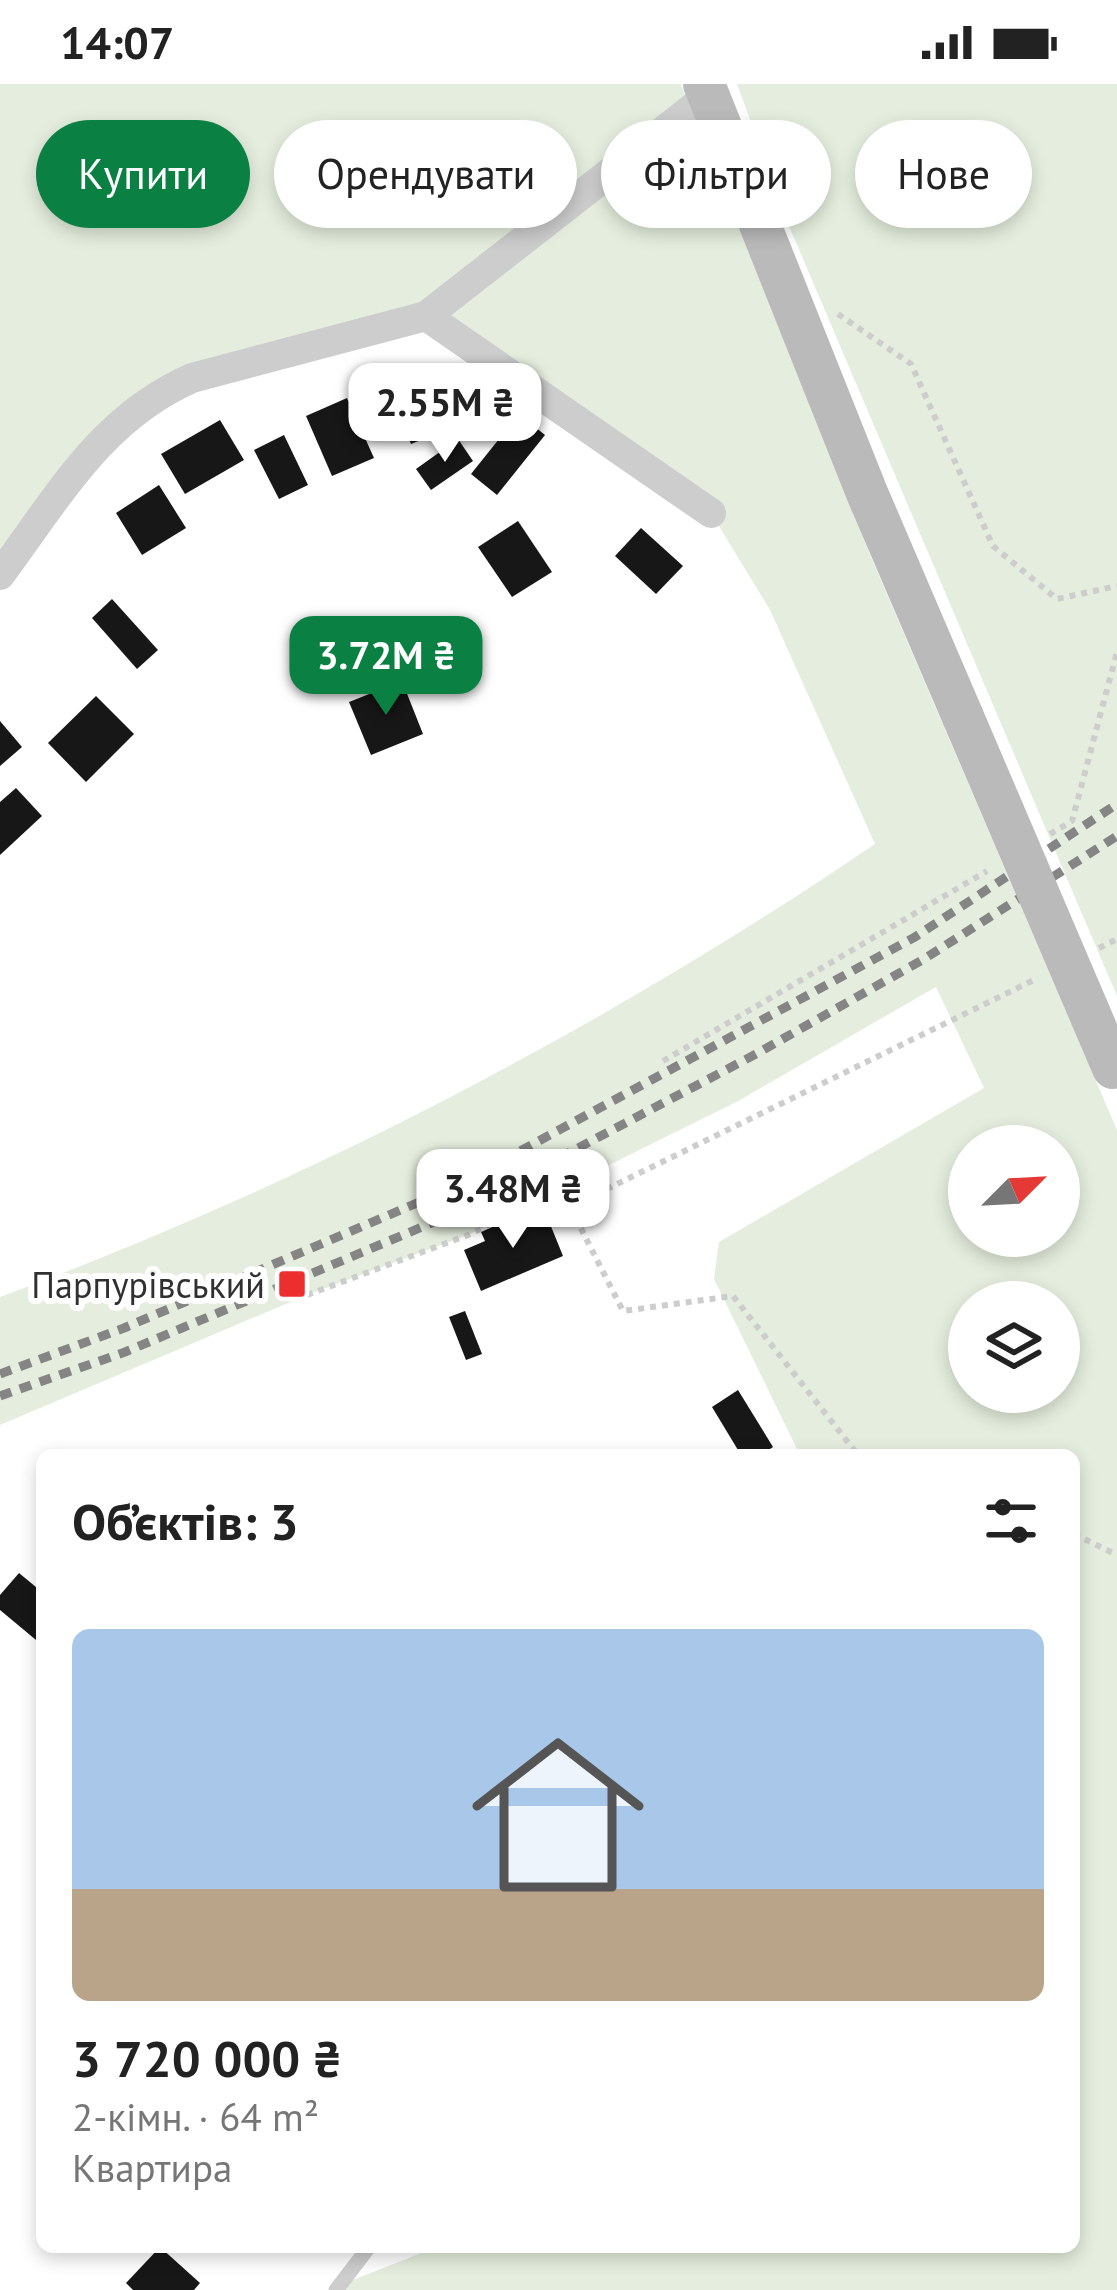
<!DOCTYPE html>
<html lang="uk">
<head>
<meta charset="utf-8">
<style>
  :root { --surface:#fff; --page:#f6f6f6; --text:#222; --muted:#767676; --accent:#0b8043 }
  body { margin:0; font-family:"PT Sans",sans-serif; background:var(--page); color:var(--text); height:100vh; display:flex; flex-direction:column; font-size:45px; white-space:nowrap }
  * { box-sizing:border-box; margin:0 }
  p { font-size:39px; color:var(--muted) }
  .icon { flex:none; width:66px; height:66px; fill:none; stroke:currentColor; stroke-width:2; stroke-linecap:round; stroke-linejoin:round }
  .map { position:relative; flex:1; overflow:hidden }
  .drawer { position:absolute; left:36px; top:1365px; width:1044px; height:804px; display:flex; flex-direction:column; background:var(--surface); border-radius:18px; box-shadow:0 6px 18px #0003 }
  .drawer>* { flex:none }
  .top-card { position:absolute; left:36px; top:36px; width:1047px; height:108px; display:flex; gap:24px }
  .needle { width:78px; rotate:66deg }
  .buttons { position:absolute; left:948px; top:1041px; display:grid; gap:24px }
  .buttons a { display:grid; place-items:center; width:132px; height:132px; border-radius:50%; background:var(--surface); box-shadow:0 6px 18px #0003; font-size:60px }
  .price { position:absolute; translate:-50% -102px; padding:0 27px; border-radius:24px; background:#fff; color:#222; font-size:39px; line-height:78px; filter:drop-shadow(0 3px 6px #0008) }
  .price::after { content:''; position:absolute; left:50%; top:72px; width:36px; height:27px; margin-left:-18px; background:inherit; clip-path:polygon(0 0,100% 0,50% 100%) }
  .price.current { background:var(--accent); color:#fff }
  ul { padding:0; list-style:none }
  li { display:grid; align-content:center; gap:24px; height:636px; padding:0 36px }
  li span { display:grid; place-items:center; height:372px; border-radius:18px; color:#555 }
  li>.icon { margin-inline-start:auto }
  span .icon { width:216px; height:216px; fill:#fffc; stroke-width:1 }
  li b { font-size:51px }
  h2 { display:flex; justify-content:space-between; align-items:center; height:144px; padding:0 36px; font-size:51px }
  .tag { padding:0 42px; border-radius:54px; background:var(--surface); box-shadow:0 6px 18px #0003; font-size:42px; line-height:108px }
  .tag.current { background:var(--accent); color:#fff }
  .status { display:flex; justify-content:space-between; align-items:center; height:84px; padding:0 60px; background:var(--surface); direction:ltr }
  .status svg { height:33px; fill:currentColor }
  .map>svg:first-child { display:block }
  .green { fill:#e5eede; fill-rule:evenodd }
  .building { fill:#171717 }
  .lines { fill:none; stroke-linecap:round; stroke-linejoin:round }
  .path { stroke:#cdcdcd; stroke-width:6; stroke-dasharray:6 6; stroke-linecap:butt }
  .lane { stroke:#cdcdcd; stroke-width:15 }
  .street { stroke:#cdcdcd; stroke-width:30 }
  .secondary { stroke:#bababa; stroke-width:42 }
  .rail { stroke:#858585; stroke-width:9; stroke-dasharray:12 9; stroke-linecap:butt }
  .secondary-bridge { stroke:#bababa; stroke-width:42 }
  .poi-dot { fill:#ec2e2f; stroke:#fff; stroke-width:4.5 }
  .labels { text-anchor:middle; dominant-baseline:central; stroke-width:12; stroke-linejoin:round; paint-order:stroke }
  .poi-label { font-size:36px; fill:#303030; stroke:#fff; text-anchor:end }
</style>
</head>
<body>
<div class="status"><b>14:07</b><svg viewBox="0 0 49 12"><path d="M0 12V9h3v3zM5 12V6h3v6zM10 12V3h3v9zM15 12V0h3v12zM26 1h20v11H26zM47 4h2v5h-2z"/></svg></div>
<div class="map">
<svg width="1117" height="2206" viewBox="0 0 1117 2206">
  <rect width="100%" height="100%" fill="#fff"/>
  <g class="green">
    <path d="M0 0H681L871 473 1117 1046V2206H343L350 2197 437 2163H1074V1371H800L714 1195 719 1158 984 1004 936 903 738 1017 468 1151 307 1211 0 1341V1213C307 1099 604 944 875 760L770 526 711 429 426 232 158 309 0 491ZM969 1062H1059V1152H969ZM969 1218H1059V1308H969Z"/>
    <polygon points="737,0 1117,0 1117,912 789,142"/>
  </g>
  <g class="building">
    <polygon points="442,285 463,339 411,360 389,305"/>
    <polygon points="347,314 374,374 332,392 306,332"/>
    <polygon points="519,330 545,351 497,411 471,390"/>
    <polygon points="220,336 244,376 185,410 161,370"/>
    <polygon points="284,351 308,401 279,415 254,366"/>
    <polygon points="458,355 473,377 431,406 416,385"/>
    <polygon points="159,401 186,444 142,471 116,429"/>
    <polygon points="518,437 552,488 512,513 478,463"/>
    <polygon points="641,444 683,482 656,510 615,472"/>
    <polygon points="112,515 158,566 137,585 92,534"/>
    <polygon points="402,597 423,650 371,671 349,618"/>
    <polygon points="96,612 134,650 86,698 48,659"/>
    <polygon points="0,637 22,663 0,682"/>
    <polygon points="16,704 42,732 0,771 0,718"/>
    <polygon points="546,1130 563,1172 481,1207 464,1166 485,1157 481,1148 506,1137 510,1145"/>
    <polygon points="465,1227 482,1270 466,1276 449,1233"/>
    <polygon points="738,1306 773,1363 761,1371 741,1371 712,1323"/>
    <polygon points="19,1489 42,1508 42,1561 0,1526 0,1511"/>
    <polygon points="160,2163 200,2199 194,2206 133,2206 126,2199"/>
  </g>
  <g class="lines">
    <g class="path">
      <polyline points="838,230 911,280 993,462 1057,515 1117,502"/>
      <polyline points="1050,750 1072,737 1117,568"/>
      <polyline points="1099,864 1117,855"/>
      <polyline points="663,977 987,787"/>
      <polyline points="570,1123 623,1227 733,1212 858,1371"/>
      <polyline points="307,1211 468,1151 541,1115 570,1123 1038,894"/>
      <polyline points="1074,1450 1117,1471"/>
    </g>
    <polyline class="lane" points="336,2206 369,2163"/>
    <g class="street">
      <polyline points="426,232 711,429"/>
      <path d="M0 491C58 413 101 334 192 294L426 232 708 12"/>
    </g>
    <polyline class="secondary" points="704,0 867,409 963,633"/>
    <g class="rail">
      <polyline points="0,1290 124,1244 452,1104 915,853 1117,720"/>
      <polyline points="0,1312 125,1268 453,1130 756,970 924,875 1117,752"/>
    </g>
    <polyline class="secondary-bridge" points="963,633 1113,984"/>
  </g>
  <rect class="poi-dot" x="277" y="1185" width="30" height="30" rx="6"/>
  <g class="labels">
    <g class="poi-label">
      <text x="265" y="1200">Парпурівський</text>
    </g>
  </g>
</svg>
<div class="buttons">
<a><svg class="needle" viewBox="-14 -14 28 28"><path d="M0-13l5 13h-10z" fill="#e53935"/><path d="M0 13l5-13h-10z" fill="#767676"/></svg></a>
<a><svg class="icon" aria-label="layers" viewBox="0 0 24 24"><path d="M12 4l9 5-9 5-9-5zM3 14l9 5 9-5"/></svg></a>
</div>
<b class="price" style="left:445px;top:381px">2.55M ₴</b>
<b class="price current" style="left:386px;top:634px">3.72M ₴</b>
<b class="price" style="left:513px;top:1167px">3.48M ₴</b>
<div class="top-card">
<a class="tag current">Купити</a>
<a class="tag">Орендувати</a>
<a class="tag">Фільтри</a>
<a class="tag">Нове</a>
</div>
<section class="drawer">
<h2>Об’єктів: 3<svg class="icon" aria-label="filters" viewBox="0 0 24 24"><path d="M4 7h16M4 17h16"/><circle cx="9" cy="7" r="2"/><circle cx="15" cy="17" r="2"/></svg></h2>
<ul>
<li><span style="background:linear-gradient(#a9c7e8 70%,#b9a48a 0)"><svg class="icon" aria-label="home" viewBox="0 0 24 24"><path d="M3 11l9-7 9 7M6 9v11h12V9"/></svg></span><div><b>3 720 000 ₴</b><p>2-кімн. · 64 m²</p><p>Квартира</p></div></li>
</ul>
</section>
</div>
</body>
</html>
